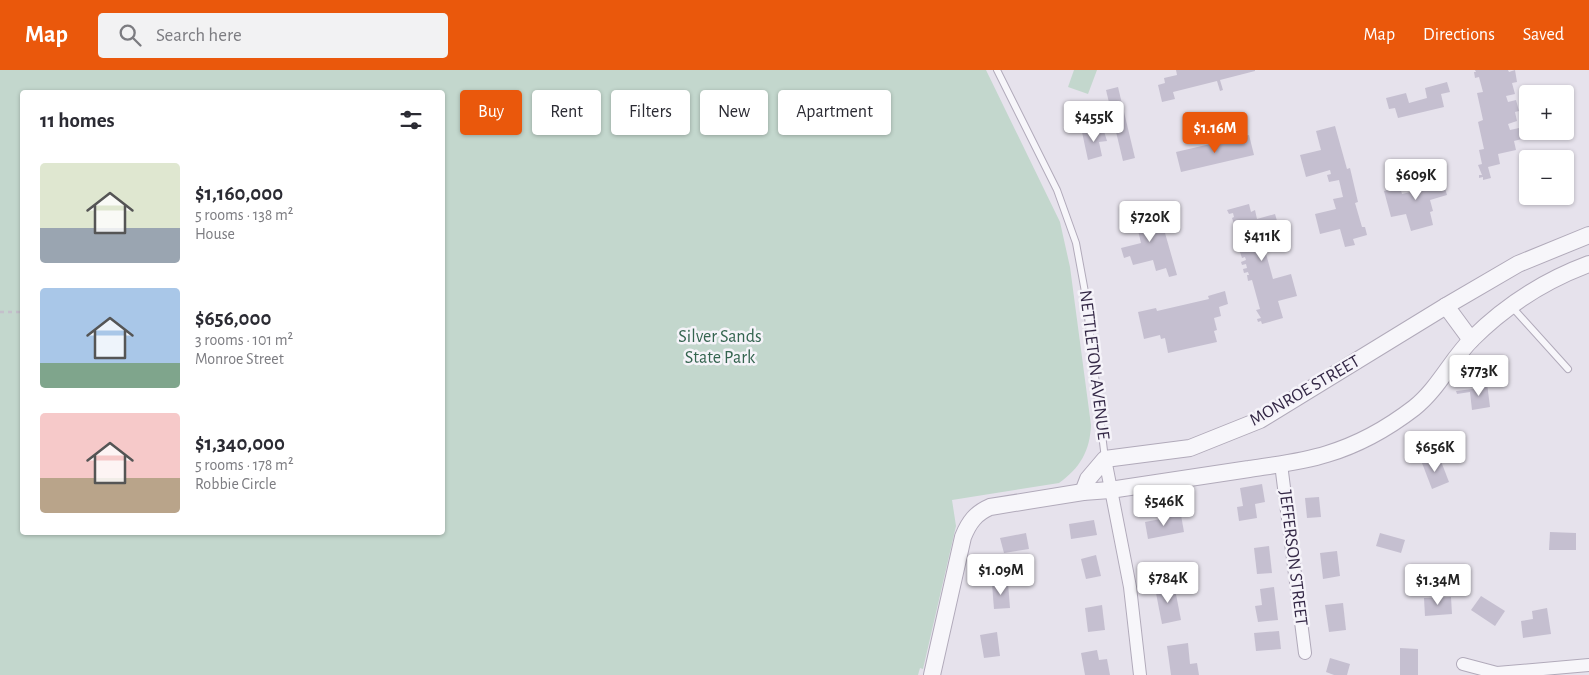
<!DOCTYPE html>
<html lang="en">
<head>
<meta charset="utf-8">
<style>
  :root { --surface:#fff; --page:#f2f2f3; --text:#2b2b33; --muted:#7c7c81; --accent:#ea580c }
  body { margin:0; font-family:"Alegreya Sans",sans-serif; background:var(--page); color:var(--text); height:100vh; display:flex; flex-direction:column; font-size:19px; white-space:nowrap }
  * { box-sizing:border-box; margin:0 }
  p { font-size:16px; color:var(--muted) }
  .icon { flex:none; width:28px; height:28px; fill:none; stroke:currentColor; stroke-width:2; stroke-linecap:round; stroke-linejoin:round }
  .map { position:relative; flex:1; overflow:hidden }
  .side { position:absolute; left:20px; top:20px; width:425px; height:445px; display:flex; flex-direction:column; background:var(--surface); border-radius:5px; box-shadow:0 1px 4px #0004 }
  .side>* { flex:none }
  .guide { position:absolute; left:460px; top:20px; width:475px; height:45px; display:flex; gap:10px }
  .buttons { position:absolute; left:1519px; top:15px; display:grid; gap:10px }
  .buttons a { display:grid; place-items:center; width:55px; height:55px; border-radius:5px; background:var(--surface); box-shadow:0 1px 4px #0004; font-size:25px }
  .price { position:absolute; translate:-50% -42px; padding:0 11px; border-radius:5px; background:#fff; color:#222; font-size:16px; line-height:32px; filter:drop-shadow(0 1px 2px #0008) }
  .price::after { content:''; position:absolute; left:50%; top:30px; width:15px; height:11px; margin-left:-8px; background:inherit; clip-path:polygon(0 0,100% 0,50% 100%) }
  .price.active { background:var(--accent); color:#fff }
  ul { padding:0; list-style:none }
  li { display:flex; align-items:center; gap:15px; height:125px; padding:0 20px }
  li span { display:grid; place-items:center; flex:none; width:140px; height:100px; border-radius:5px; color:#555 }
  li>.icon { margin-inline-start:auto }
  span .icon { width:60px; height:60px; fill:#fffc; stroke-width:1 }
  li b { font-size:21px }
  h2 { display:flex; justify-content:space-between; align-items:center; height:60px; padding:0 20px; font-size:21px }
  .pill { padding:0 18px; border-radius:5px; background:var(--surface); box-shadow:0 1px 4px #0004; font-size:18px; line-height:45px }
  .pill.active { background:var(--accent); color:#fff }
  header { display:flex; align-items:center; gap:30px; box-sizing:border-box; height:70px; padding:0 25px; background:var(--accent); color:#fff }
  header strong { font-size:24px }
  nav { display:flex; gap:28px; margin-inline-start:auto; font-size:18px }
  .search { width:350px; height:45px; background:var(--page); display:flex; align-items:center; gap:12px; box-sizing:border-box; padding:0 18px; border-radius:5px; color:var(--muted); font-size:19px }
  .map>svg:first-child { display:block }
  .green { fill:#c3d7cd; fill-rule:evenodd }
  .building { fill:#c5bfd0 }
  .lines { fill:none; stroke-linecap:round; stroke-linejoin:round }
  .service-casing { stroke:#b1aaba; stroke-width:8 }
  .minor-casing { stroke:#b1aaba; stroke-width:14 }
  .tertiary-casing { stroke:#b1aaba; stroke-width:18 }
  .path { stroke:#c4c0cb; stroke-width:2.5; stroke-dasharray:4 4; stroke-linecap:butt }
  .service { stroke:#f7f6fa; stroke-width:6 }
  .minor { stroke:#f7f6fa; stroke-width:12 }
  .tertiary { stroke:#f7f6fa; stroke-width:16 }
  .labels { text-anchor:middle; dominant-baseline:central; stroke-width:5; stroke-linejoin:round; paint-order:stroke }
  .park-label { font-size:18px; fill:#34644f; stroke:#f5f3f9 }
  .street-label { font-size:18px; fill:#342846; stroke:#f5f3f9 }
</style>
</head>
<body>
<header>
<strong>Map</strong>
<div class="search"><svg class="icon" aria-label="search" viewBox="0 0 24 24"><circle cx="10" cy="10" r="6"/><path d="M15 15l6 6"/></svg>Search here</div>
<nav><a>Map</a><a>Directions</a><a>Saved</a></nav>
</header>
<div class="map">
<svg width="1589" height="605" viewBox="0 0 1589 605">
  <rect width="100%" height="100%" fill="#e6e2ec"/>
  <g class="green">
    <path d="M0 0H986L1060 152 1070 197 1091 355C1090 381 1080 398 1059 413L952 430 956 456 923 599 920 598 918 605H0ZM442 22V462H22V22Z"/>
    <polygon points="1074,0 1097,0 1088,24 1068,17"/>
  </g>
  <g class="building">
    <polygon points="1176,0 1255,0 1255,1 1220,10 1223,20 1220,21 1217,11 1173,22 1175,29 1162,32 1158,15 1165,13 1164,8 1177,5"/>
    <polygon points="1475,0 1508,0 1509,2 1515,0 1517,12 1512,13 1515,24 1506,26 1508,32 1516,30 1519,41 1515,42 1517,51 1508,54 1510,60 1519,58 1522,69 1514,71 1516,80 1498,84 1500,94 1488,97 1491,108 1483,110 1483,107 1479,108 1479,105 1482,105 1478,95 1482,94 1479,80 1484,79 1478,52 1483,50 1477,23 1483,22 1479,7 1475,8 1474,2 1476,2"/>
    <polygon points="1447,12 1450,22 1441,24 1444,37 1398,48 1395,38 1389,39 1386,28 1406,23 1409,33 1427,28 1425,18"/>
    <polygon points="1118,17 1135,88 1123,91 1106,20"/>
    <polygon points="1335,56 1347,99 1350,98 1358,132 1355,133 1362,157 1365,157 1367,165 1353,169 1355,175 1345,177 1340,159 1320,164 1315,144 1336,139 1333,129 1343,127 1339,110 1329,112 1327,105 1331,104 1330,100 1306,107 1300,85 1321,80 1316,61"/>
    <polygon points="1103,58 1107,71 1099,72 1102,86 1088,90 1082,62"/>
    <polygon points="1249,65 1254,85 1181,102 1176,82"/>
    <polygon points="1432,104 1433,111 1442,108 1447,125 1430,130 1433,141 1430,142 1433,155 1411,161 1406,144 1391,147 1384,121 1400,117 1402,124 1414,121 1411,109"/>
    <polygon points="1147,134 1154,159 1163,156 1177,205 1169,207 1166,198 1156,201 1153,190 1133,195 1130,186 1124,188 1121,178 1141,173 1134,144 1125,146 1124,140"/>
    <polygon points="1249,134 1251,142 1255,140 1257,149 1275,144 1282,168 1263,173 1273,209 1291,204 1297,226 1278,231 1283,248 1262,254 1261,251 1258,252 1257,249 1261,248 1256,240 1260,239 1252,210 1248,211 1247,205 1249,205 1248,202 1244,203 1243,199 1247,198 1246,194 1242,195 1241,192 1246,190 1245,187 1242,188 1240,182 1245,181 1238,153 1234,154 1232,148 1234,147 1233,143 1229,144 1227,140"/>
    <polygon points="1225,221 1228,234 1219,237 1221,246 1214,248 1217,260 1214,261 1217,272 1168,283 1165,268 1161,269 1160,265 1144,269 1138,242 1156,238 1157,241 1209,229 1208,226"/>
    <polygon points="1487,313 1490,337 1472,340 1470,322 1457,324 1456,321 1481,318 1481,314"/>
    <polygon points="1439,386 1449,412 1432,419 1422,393"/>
    <polygon points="1262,414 1265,432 1255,434 1257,448 1239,451 1237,437 1243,436 1240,418"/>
    <polygon points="1319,427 1321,447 1307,448 1305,428"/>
    <polygon points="1181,445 1184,462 1148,469 1145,452"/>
    <polygon points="1094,450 1097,465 1071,469 1069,454"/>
    <polygon points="1550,462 1576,463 1576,480 1549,480"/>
    <polygon points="1026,463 1029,479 1004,483 1000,468"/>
    <polygon points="1380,463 1405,470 1401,483 1376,476"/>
    <polygon points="1269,476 1272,503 1257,504 1254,478"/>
    <polygon points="1337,481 1340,506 1323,509 1320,483"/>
    <polygon points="1096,485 1101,506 1086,509 1081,489"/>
    <polygon points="1008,513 1010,538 994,539 992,514"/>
    <polygon points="1174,514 1181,550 1162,554 1155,518"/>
    <polygon points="1274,517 1278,550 1258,552 1255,536 1262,535 1260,519"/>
    <polygon points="1481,526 1505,541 1495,556 1471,540"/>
    <polygon points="1451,527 1452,544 1425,546 1424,528"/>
    <polygon points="1343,533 1346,560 1329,562 1325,535"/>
    <polygon points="1102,535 1105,560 1088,562 1085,538"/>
    <polygon points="1547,538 1551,564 1523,568 1521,551 1533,549 1532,541"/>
    <polygon points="1279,561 1281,579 1256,581 1254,563"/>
    <polygon points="997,562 1000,586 984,588 980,565"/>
    <polygon points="1188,573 1190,594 1197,593 1199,605 1171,605 1167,576"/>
    <polygon points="1400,578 1418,579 1418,605 1400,605"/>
    <polygon points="1097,580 1099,590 1107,589 1110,605 1085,605 1081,583"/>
    <polygon points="1330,588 1350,594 1347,605 1334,605 1326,602"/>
  </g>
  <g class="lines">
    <g class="service-casing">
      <g id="service">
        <polyline points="997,0 1057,120 1076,173 1085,222 1105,389"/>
        <polyline points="1512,237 1568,299"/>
      </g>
    </g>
    <g class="minor-casing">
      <g id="minor">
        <polyline points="1105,389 1130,517 1140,605"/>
        <polyline points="1281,394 1305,583"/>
        <polyline points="1463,594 1497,603 1589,595"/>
      </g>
    </g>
    <g class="tertiary-casing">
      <g id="tertiary">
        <polyline points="1446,236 1471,270"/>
        <polyline points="1083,422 1088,409 1105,389 1190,378 1260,350 1446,236 1518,194 1589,165"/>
        <path d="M932 605 963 467C969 452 976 443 990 437L1083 422 1110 420C1157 413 1203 406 1249 399 1275 395 1302 392 1327 384 1357 375 1388 358 1414 338 1438 319 1451 290 1472 269 1505 236 1546 210 1589 194"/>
      </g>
    </g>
    <polyline class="path" points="0,242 22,242"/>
    <use href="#service" class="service"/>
    <use href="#minor" class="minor"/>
    <use href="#tertiary" class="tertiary"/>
  </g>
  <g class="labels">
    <g class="park-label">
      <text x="720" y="267">Silver Sands<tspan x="720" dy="21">State Park</tspan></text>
    </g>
    <g class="street-label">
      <text transform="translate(1094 295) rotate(83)">NETTLETON AVENUE</text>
      <text transform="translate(1305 321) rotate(-30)">MONROE STREET</text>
      <text transform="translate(1293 488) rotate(83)">JEFFERSON STREET</text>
    </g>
  </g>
</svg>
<div class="buttons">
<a>+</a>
<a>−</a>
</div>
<b class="price" style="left:1094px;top:73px">$455K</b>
<b class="price active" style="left:1215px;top:84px">$1.16M</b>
<b class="price" style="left:1416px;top:131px">$609K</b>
<b class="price" style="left:1150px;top:173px">$720K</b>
<b class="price" style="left:1262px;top:192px">$411K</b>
<b class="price" style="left:1479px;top:327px">$773K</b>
<b class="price" style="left:1435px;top:403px">$656K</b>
<b class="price" style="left:1164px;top:457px">$546K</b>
<b class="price" style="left:1001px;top:526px">$1.09M</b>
<b class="price" style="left:1168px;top:534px">$784K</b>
<b class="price" style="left:1438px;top:536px">$1.34M</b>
<div class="guide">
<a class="pill active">Buy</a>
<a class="pill">Rent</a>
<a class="pill">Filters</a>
<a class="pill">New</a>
<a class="pill">Apartment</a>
</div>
<section class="side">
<h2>11 homes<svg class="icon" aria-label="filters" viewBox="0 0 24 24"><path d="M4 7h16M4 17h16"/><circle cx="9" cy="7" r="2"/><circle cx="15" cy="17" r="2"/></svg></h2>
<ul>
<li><span style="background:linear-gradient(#dfe7d0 65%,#9aa5b1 0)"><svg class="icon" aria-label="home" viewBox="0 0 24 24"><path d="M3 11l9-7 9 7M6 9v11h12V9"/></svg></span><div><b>$1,160,000</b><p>5 rooms · 138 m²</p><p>House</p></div></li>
<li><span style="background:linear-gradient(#a9c7e8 75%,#7fa58c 0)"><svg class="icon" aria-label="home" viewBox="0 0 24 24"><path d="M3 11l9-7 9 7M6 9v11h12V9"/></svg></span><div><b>$656,000</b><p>3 rooms · 101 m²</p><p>Monroe Street</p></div></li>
<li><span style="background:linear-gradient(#f6c9c9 65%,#b9a48a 0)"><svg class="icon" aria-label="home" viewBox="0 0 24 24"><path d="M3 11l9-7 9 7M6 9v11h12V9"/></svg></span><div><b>$1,340,000</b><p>5 rooms · 178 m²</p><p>Robbie Circle</p></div></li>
</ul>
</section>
</div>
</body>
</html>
